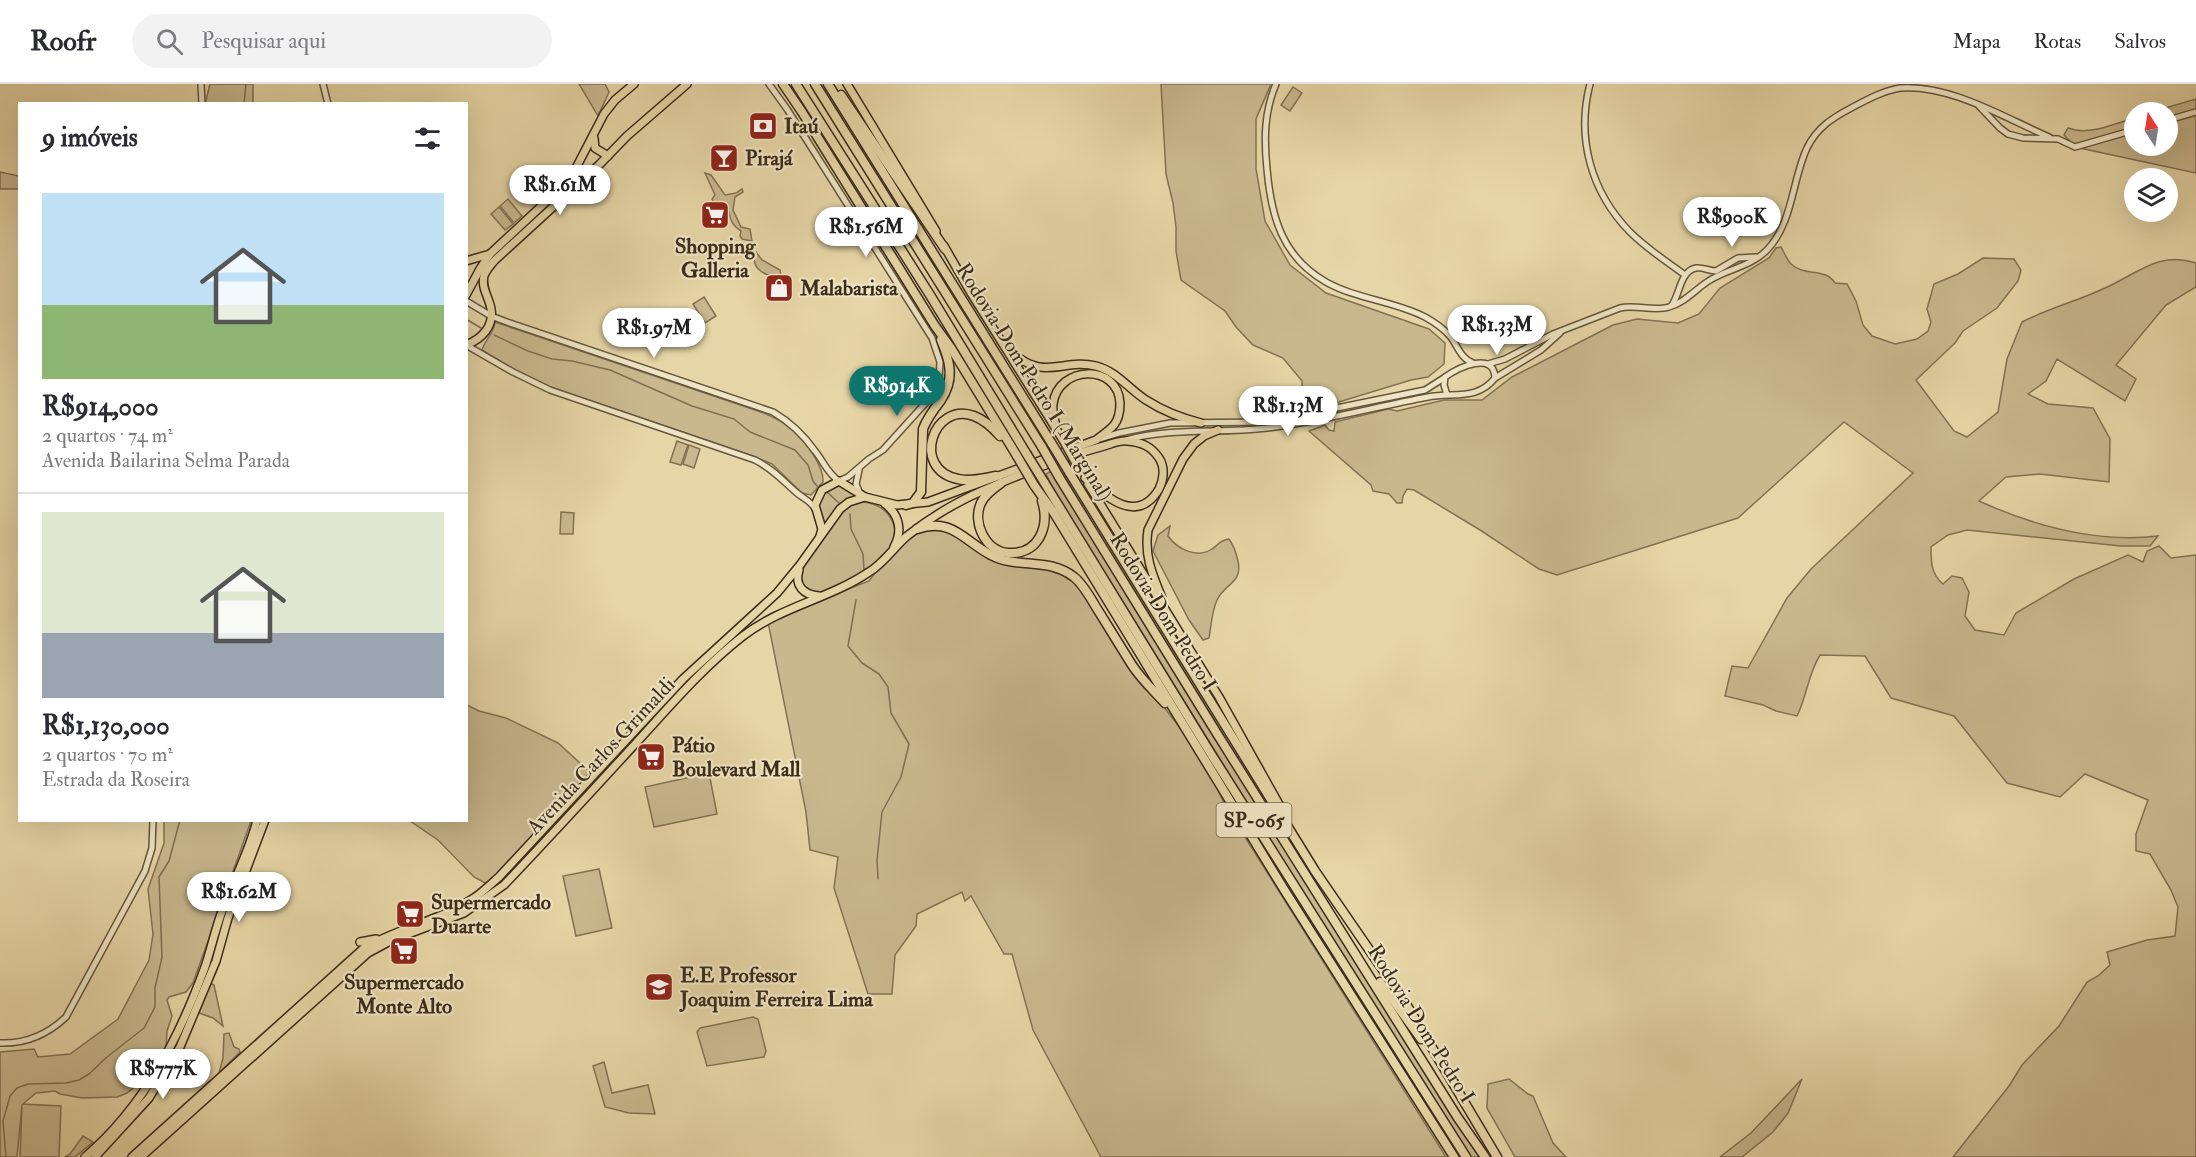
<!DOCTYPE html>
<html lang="pt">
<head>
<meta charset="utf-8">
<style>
  :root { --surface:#fff; --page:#f2f2f3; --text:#2b2b33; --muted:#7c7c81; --line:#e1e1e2; --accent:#0f766e }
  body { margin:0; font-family:"IM FELL Double Pica",serif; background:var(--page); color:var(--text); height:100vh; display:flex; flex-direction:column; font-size:22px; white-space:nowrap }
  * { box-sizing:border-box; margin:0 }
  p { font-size:20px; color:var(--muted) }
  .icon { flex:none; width:33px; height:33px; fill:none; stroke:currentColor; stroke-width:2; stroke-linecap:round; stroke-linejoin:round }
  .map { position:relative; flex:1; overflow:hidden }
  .sheet { position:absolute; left:18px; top:18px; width:450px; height:720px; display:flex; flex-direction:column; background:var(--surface); border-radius:0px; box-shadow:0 6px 24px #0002 }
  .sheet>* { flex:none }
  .needle { width:39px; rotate:348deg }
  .buttons { position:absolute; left:2124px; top:18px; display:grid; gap:12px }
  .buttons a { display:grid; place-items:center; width:54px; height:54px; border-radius:50%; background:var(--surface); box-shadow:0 6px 24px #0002; font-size:30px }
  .price { position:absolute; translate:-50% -51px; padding:0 14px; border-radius:21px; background:#fff; color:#222; font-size:20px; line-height:39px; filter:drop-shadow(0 2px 3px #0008) }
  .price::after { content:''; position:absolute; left:50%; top:36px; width:18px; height:14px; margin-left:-9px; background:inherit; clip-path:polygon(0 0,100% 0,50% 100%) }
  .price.selected { background:var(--accent); color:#fff }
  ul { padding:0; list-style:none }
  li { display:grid; align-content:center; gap:12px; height:318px; padding:0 24px }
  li+li { border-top:2px solid var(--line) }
  li span { display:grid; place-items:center; height:186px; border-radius:0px; color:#555 }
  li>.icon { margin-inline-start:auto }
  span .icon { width:108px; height:108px; fill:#fffc; stroke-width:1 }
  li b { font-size:26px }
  h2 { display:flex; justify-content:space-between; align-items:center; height:72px; padding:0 24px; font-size:26px }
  header { display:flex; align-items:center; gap:36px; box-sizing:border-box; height:84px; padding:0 30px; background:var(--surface); border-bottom:2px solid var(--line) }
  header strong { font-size:28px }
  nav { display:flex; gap:33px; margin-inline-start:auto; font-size:21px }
  .search { width:420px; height:54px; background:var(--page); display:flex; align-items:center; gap:15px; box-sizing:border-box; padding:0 21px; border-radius:33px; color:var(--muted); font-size:22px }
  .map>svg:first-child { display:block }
  .green { fill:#c9b88e; stroke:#827254; stroke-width:1.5 }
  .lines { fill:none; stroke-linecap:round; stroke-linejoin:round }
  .stream { stroke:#7f7051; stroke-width:1.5 }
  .minor-casing { stroke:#66573c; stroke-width:8 }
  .major-casing { stroke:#3b2d19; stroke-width:10 }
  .highway-casing { stroke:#3b2d19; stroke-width:11 }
  .minor { stroke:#efe4c5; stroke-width:5 }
  .major { stroke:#e6d5a6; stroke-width:7 }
  .highway { stroke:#e6d5a6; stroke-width:8 }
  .major-bridge-casing { stroke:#3b2d19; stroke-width:10; stroke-linecap:butt }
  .highway-bridge-casing { stroke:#3b2d19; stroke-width:11; stroke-linecap:butt }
  .major-bridge { stroke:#e6d5a6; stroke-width:7 }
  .highway-bridge { stroke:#e6d5a6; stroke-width:8 }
  .labels { text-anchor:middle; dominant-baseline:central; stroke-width:4.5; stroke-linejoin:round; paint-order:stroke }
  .shield { fill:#efe4c5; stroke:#71644d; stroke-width:1.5 }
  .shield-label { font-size:20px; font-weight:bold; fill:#3b2d19 }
  .poi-label { font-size:21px; font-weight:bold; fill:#3b2d19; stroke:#efe4c5; text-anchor:start }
  .street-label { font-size:21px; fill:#3b2d19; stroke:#efe4c5 }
</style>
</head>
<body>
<header>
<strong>Roofr</strong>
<div class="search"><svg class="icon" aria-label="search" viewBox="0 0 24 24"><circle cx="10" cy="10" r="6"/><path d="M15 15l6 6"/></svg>Pesquisar aqui</div>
<nav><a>Mapa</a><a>Rotas</a><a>Salvos</a></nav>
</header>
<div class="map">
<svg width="2196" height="1073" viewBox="0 0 2196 1073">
  <rect width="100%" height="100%" fill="#e6d5a6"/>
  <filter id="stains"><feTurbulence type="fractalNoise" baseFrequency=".00333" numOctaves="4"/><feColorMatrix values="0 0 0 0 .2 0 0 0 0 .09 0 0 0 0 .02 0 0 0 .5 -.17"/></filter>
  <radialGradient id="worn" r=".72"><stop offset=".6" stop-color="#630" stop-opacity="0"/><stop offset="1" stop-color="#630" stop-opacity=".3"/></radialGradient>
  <g class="green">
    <polygon points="210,0 253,0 253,18 251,19 205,20"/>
    <polygon points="579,0 605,0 609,8 598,32"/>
    <polygon points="1161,0 1271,0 1256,35 1256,85 1265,137 1290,181 1326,209 1429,245 1445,259 1444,280 1428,293 1411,296 1316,325 1306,319 1299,320 1302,308 1302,297 1283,274 1253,261 1236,243 1225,227 1181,196 1176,167 1176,143 1173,119 1166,90"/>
    <polygon points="1293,3 1302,9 1290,27 1281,21"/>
    <path d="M2196 15V89L2075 63 2064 51 2068 44C2089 52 2114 40 2134 34V62H2168V28H2152Z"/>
    <polygon points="0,88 19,92 19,105 0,105"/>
    <path d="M705 89 711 91 725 111 736 109 742 105 743 108 735 113 733 126 741 143 750 145 752 157 742 155 740 152 741 147C734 143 730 138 729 128L722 124 718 125 712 115 715 111Z"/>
    <polygon points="508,115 522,132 514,139 500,122"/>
    <polygon points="499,123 513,140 505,146 491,130"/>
    <path d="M1781 163C1784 168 1787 176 1791 180 1805 193 1825 183 1835 199L1847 200 1856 217 1863 241 1872 252 1895 260 1917 255 1928 247 1931 238 1927 225 1934 200 1958 190 1983 174 2014 175 2021 186 2018 197 1997 224 1963 247 1955 259 1916 296 1954 347 1967 353 1998 328 2007 275 2022 238C2049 224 2078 217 2105 204 2135 191 2160 166 2196 179V203L2166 221 2116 281 2136 295 2125 317 2057 275 2046 297 2028 310 2048 320 2093 324 2110 355 2109 398 2040 390 2006 393 1979 417C2034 442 2097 459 2158 452L2150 462H2121L1967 446 1948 451 1931 463C1931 478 1931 490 1943 500L1952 492 1962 494 1969 508 1965 532 1975 546 2004 551 2016 529 2074 495 2128 471 2143 478 2147 467 2159 462 2171 474 2196 471V1073H1953L2009 1002 2022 981 2059 942 2087 898 2098 892 2110 881 2107 868 2147 856 2175 852 2178 823 2171 806 2150 770 2136 767V750L2148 716 2085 690 2060 713 2007 699 1954 632 1891 614 1865 572 1820 571C1808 590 1807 612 1797 632L1776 627 1763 621 1725 612 1732 582 1748 584 1787 514 1811 485 1913 389 1844 338 1738 434 1557 491 1539 485 1480 446 1414 406 1407 405 1403 412 1402 419H1397L1389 410 1373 407 1371 401 1309 347 1325 341 1329 346 1334 347 1335 338 1388 325 1397 327 1444 316H1482L1512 293 1613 241 1637 235 1678 239 1699 230 1720 204 1769 174 1776 164Z"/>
    <path d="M756 168 762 176 780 186 781 191C767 195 749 184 756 168Z"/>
    <polygon points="704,213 716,232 705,239 693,220"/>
    <polygon points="687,229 700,251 688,257 676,236"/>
    <path d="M495 238 764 329C774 334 785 338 793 346 805 358 824 381 823 398L811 411 802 409 772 380 753 372 547 302 518 288 482 266C485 255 494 250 495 238Z"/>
    <polygon points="677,357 688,361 681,381 670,378"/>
    <polygon points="689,361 700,365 694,384 683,380"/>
    <polygon points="1051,387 1315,814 1479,1073 1470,1073 1309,819 1053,405 1046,390"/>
    <path d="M834 402H841L856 413 824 446C819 424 813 415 834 402Z"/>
    <path d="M860 418C872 418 885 423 891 435 913 472 843 500 818 510L804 504 800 495 801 487 842 427 848 422Z"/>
    <polygon points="561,428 574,429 573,450 560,450"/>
    <path d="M1170 442 1168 452C1177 465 1197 475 1212 465 1220 460 1218 457 1229 455 1234 462 1236 468 1238 477 1243 499 1225 499 1217 516 1212 527 1211 542 1209 554L1203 556 1189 536 1153 467 1158 451Z"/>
    <polygon points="924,443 943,444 961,453 974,464 1044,484 1062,491 1086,506 1140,592 1201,671 1226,723 1446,1073 1101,1073 1033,946 1012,870 1004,870 971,812 965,817 962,808 917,830 916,842 895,871 892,910 868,910 834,804 838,773 810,766 806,728 768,538 799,524 869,497 890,470"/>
    <polygon points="467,621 479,627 506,634 558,659 591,689 507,781 487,800 474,793 438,756 410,737 466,736"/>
    <polygon points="709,689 717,730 654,743 645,703"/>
    <polygon points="164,737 251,737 193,899 186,908 169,913 167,916 172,932 167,947 166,964 160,977 152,978 139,999 127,1009 117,1013 82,1014 60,1010 55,1007 36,1009 23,1020 61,1022 59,1073 20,1073 22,1021 17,1073 0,1073 0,968 34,965 38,973 70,970 118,935 149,876 153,850 148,805 164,759"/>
    <polygon points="599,785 612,844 576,852 563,792"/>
    <polygon points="210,899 214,901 223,942 213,934 199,929"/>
    <polygon points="753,933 758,935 766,967 764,973 707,982 697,948 700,944"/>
    <polygon points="229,949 234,963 239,965 240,968 219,989 223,974 224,950"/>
    <polygon points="604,978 612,1009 648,1001 655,1030 629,1029 605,1023 593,982"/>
    <polygon points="1509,995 1528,1010 1533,1012 1553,1059 1566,1073 1515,1073 1487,1024 1488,1000"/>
    <polygon points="1802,995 1788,1029 1773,1048 1742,1073 1720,1073 1751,1049"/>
    <polygon points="83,1052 93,1058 75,1073 65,1073 70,1070"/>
  </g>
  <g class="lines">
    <g class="stream">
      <polyline points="244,20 246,0"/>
      <polyline points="466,235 481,244"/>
      <polyline points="494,251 528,267 552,275 572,277 610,286 692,322 734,335 750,348 795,366 808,381 813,397 817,402"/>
      <polyline points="826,407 840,420"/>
      <polyline points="850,430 851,445 863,470 864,486"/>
      <polyline points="856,516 848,562 862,579 879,590 888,603 891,629 909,660 901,693 882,728 877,776 878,795"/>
      <polyline points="6,1073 3,1037 10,1012 17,1004 28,1000 66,999 79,996 89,990 107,973 144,944 155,923 155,904 162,873 159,793 169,777 180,736"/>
    </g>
    <g class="minor-casing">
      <g id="minor">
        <polyline points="201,0 202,20"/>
        <polyline points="323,0 328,20"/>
        <path d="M1276 0C1264 28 1264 56 1267 85 1271 132 1282 173 1326 198 1356 215 1394 217 1425 233 1434 238 1443 244 1450 252 1458 262 1460 274 1473 279"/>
        <path d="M1590 0C1576 54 1591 108 1630 148 1647 165 1666 177 1685 191"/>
        <polyline points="1979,22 2000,44 2008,50 2023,54 2058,55 2075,63 2134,46"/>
        <polyline points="2168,36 2196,28"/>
        <path d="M466 217 491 232 507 238 773 328C790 338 803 350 815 367 824 378 827 389 839 397L848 393 869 375 883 366 930 314 939 295 940 278 932 254 787 25 769 0"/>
        <path d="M1672 221C1680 210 1680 187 1696 184 1703 183 1709 187 1716 187L1738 174 1756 173"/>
        <path d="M466 261 513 288 550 306 755 376C773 385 783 397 797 409 804 415 811 417 815 425"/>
        <path d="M1488 280 1505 275 1553 250 1620 224C1636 220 1654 228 1669 223 1684 219 1695 206 1707 198 1726 185 1751 183 1767 166 1793 139 1792 96 1807 64 1817 43 1834 33 1853 23 1868 15 1883 7 1900 4 1950 0 2005 34 2049 53"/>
        <polyline points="1495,294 1541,266 1560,249"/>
        <polyline points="1099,355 1119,349 1170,339 1268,338 1425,306 1444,294"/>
        <path d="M1126 356C1172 343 1219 350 1267 344 1321 338 1374 323 1428 313 1453 308 1477 317 1495 294 1494 266 1458 284 1445 293L1444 301 1447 311"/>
        <polyline points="859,386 856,400 860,410"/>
        <path d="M0 959C25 960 48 950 66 933L145 787 152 764 153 736"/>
      </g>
    </g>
    <g class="major-casing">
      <g id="major">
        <polyline points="847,0 936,147"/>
        <polyline points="594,54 595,64 608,72"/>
        <polyline points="944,162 971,209 1063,356"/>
        <polyline points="466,177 490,170"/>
        <polyline points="466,211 480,185 490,170 564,101 576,84 604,30 615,16 634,0"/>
        <path d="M466 261C482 255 494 242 491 225 489 213 481 204 484 192 486 186 491 181 495 176L599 81 627 52 687 0"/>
        <path d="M1012 268C1044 298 1063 274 1096 282 1116 287 1129 305 1146 316 1163 327 1181 334 1201 339"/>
        <polyline points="1088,400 1219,613 1285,731"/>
        <path d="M885 420C899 430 903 447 894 463"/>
        <polyline points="820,452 822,445 815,421 822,406 839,397 865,413"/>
        <path d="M799 486C794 502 804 511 819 512"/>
        <path d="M1162 514C1152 490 1144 471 1148 446L1183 375 1194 360 1204 352 1218 346"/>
        <polyline points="360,858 376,855"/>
        <path d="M85 1073C144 1023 179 954 205 883 211 865 215 847 221 830 232 799 249 769 257 736"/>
        <polyline points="95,1073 149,1014 180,963 216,877 228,834 265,736"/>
        <path d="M132 1073 364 864C399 844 441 836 474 814 483 808 491 800 499 793L683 595 777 509 800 481 840 425 849 418 865 413 897 421 928 418 1096 356C1102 351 1109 347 1114 341 1119 335 1120 326 1120 319 1118 279 1058 281 1053 320 1052 328 1055 336 1056 343"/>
        <path d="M141 1073 368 869 392 856 464 829 504 801C548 755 592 707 636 659 670 622 703 583 743 552 782 522 829 515 869 488 884 479 894 463 907 452 931 433 956 418 984 406 1023 389 1063 373 1104 362 1111 360 1120 356 1127 357 1141 358 1151 362 1159 374 1165 383 1164 395 1159 405 1137 442 1105 412 1085 394"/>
      </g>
    </g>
    <g class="highway-casing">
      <g id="highway">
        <polyline points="783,0 802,28 935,242 951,264 1017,372"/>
        <polyline points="796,0 930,211 1026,369"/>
        <polyline points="815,0 1042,363"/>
        <polyline points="828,0 1052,360"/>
        <polyline points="841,11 945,165"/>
        <polyline points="1069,388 1315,787 1403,915 1497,1073"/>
        <path d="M996 392C984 394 970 398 958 395 910 385 933 317 974 332 985 336 993 344 1000 352"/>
        <polyline points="1059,393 1216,648 1458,1034 1485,1073"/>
        <polyline points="1044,398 1211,670 1466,1073"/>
        <path d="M1001 399C994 404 985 410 981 419 972 438 985 467 1008 469 1039 471 1050 442 1042 417"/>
        <polyline points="1034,401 1054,429 1285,807 1454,1073"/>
        <path d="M906 421 913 419 921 408 923 345C927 334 934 325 941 316 955 295 950 277 941 256"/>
        <path d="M917 445C952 433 964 457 991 471 1016 485 1050 473 1074 493 1083 500 1090 513 1096 523 1108 542 1120 562 1132 581 1141 595 1154 607 1165 619"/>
        <polyline points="1380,898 1421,955"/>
      </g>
    </g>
    <use href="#minor" class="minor"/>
    <use href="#major" class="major"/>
    <use href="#highway" class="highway"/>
    <g class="major-bridge-casing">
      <polyline id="major-bridge" points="1063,356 1079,385"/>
    </g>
    <g class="highway-bridge-casing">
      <g id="highway-bridge">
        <polyline points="1052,360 1069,388"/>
        <polyline points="1042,363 1059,393"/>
        <polyline points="1026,369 1044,398"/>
        <polyline points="1017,372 1034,401"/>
      </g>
    </g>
    <use href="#major-bridge" class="major-bridge"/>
    <use href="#highway-bridge" class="highway-bridge"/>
  </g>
  <defs>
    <g id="bank-square" transform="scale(1.5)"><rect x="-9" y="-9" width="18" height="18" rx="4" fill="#8f2418" stroke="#efe4c5"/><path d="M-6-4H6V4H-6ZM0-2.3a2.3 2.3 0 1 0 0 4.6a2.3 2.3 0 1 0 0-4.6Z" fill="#fff"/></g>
    <g id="bar-square" transform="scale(1.5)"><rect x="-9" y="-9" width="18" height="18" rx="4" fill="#8f2418" stroke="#efe4c5"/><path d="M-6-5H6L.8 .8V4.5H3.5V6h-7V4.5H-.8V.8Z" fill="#fff"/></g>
    <g id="supermarket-square" transform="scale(1.5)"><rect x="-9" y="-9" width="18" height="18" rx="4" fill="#8f2418" stroke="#efe4c5"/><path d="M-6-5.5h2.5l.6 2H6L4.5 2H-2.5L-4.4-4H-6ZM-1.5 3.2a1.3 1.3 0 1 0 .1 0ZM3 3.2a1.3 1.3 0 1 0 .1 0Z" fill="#fff"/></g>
    <g id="shop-square" transform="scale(1.5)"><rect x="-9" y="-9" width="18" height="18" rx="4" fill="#8f2418" stroke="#efe4c5"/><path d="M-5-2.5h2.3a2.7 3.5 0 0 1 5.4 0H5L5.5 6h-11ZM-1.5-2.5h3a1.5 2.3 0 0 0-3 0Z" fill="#fff"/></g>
    <g id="school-square" transform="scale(1.5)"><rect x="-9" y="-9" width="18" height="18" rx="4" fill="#8f2418" stroke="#efe4c5"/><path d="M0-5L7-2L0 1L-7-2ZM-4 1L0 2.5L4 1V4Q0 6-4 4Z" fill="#fff"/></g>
  </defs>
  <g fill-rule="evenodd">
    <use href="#bank-square" x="763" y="42"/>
    <use href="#bar-square" x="724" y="74"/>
    <use href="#supermarket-square" x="715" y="131"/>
    <use href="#shop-square" x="779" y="204"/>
    <use href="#supermarket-square" x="651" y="673"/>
    <use href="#supermarket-square" x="410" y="830"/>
    <use href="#supermarket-square" x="404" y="867"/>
    <use href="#school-square" x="659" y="903"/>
  </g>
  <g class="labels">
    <rect class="shield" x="1216.5" y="719" width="75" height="34" rx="4.5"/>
    <g class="shield-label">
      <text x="1254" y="736">SP-065</text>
    </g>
    <g class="poi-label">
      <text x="784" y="42">Itaú</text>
      <text x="745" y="74">Pirajá</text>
      <text x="715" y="162" text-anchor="middle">Shopping<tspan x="715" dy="24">Galleria</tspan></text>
      <text x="800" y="204">Malabarista</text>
      <text x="672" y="661">Pátio<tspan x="672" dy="24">Boulevard Mall</tspan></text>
      <text x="431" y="818">Supermercado<tspan x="431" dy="24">Duarte</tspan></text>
      <text x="680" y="891">E.E Professor<tspan x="680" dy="24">Joaquim Ferreira Lima</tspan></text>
      <text x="404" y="898" text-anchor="middle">Supermercado<tspan x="404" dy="24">Monte Alto</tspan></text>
    </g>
    <g class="street-label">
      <text transform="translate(1034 298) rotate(58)">Rodovia Dom Pedro I (Marginal)</text>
      <text transform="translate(1163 528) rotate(58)">Rodovia Dom Pedro I</text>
      <text transform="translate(601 672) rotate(-47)">Avenida Carlos Grimaldi</text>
      <text transform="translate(1421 940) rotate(58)">Rodovia Dom Pedro I</text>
    </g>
  </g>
  <rect width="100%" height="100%" filter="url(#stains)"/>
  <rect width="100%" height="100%" fill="url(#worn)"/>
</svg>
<div class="buttons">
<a><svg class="needle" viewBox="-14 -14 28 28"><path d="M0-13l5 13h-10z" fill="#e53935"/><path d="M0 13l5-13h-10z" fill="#7c7c81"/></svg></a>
<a><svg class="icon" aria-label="layers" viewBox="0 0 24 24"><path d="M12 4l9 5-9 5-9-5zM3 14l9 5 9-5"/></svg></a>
</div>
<b class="price" style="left:560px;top:132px">R$1.61M</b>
<b class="price" style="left:1732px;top:164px">R$900K</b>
<b class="price" style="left:866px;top:174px">R$1.56M</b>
<b class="price" style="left:1497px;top:272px">R$1.33M</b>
<b class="price" style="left:654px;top:275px">R$1.97M</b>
<b class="price selected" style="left:897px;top:333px">R$914K</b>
<b class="price" style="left:1288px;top:353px">R$1.13M</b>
<b class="price" style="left:239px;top:839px">R$1.62M</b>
<b class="price" style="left:163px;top:1016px">R$777K</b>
<section class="sheet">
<h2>9 imóveis<svg class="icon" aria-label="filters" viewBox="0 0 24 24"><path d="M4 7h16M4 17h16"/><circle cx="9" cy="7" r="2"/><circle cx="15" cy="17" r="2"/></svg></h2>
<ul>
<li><span style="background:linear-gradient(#bfe0f5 60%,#8fb573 0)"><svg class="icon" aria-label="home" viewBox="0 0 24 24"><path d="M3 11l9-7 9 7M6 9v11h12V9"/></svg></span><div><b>R$914,000</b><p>2 quartos · 74 m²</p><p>Avenida Bailarina Selma Parada</p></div></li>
<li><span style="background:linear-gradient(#dfe7d0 65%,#9aa5b1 0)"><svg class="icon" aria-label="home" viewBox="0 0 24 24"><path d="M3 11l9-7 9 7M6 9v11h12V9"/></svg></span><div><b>R$1,130,000</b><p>2 quartos · 70 m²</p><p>Estrada da Roseira</p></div></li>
</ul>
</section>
</div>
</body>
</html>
